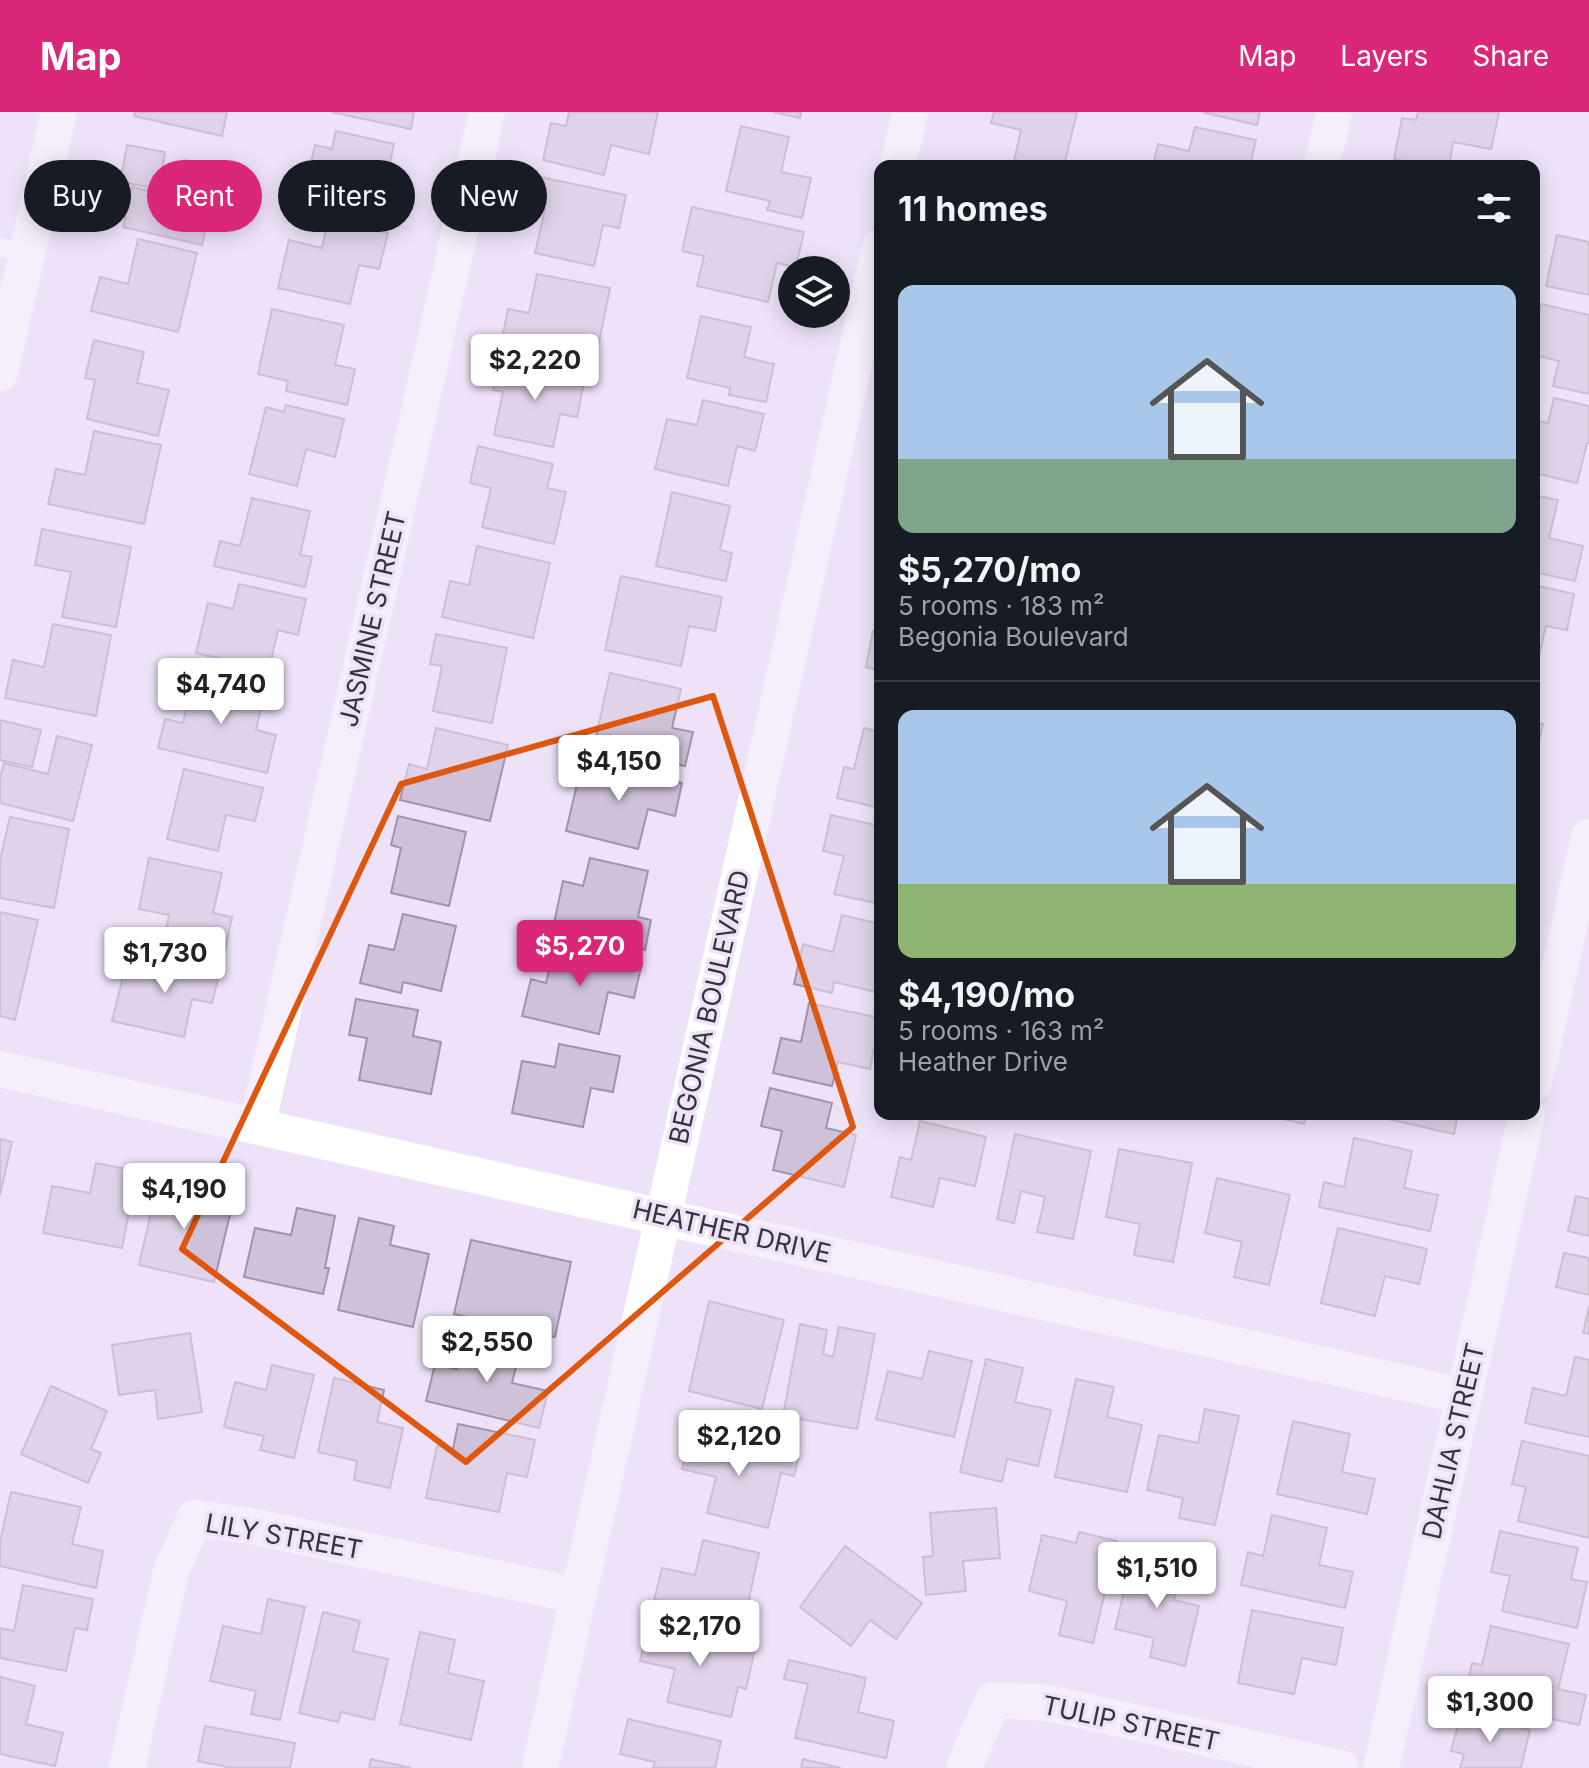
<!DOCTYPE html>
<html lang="en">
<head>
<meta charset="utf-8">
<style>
  :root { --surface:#171b24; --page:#20242c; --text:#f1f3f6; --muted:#9ea1a6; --line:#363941; --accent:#db2777 }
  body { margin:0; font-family:Inter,sans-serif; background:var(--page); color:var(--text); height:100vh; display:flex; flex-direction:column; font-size:30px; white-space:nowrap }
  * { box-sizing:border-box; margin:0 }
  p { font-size:26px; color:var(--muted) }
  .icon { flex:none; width:44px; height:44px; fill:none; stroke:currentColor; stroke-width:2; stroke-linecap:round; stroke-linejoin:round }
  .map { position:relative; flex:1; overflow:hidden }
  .sheet { position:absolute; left:874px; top:48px; width:666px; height:960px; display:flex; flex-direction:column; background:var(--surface); border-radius:16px; box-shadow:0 4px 20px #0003 }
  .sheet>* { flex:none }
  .hud { position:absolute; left:24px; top:48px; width:730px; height:72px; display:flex; gap:16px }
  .controls { position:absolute; left:778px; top:144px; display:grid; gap:16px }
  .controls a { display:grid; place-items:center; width:72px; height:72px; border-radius:50%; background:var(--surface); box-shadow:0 4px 20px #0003; font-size:40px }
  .price { position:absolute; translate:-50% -68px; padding:0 18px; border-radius:8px; background:#fff; color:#222; font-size:26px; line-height:52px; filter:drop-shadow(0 2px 4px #0008) }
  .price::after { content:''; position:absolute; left:50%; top:48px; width:24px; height:18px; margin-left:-12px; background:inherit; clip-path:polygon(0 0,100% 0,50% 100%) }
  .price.on { background:var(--accent); color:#fff }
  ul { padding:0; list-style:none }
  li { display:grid; align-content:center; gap:16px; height:424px; padding:0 24px }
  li+li { border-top:2px solid var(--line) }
  li span { display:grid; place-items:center; height:248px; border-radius:16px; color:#555 }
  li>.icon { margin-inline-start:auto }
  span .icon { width:144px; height:144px; fill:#fffc; stroke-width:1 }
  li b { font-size:34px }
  h2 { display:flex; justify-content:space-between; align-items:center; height:96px; padding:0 24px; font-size:34px }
  .chip { padding:0 28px; border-radius:36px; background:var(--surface); box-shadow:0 4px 20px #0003; font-size:28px; line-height:72px }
  .chip.on { background:var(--accent); color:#fff }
  header { display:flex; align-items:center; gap:48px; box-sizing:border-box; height:112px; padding:0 40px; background:var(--accent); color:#fff }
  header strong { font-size:38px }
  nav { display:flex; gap:44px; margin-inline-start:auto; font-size:28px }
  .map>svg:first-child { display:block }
  .building { fill:#cec2d8; stroke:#9f94a9; stroke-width:2 }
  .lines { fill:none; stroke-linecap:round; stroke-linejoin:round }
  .lane { stroke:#fff; stroke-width:18 }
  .street { stroke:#fff; stroke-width:36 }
  .marked { fill:none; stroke:#df570e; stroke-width:6; stroke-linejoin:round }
  .labels { text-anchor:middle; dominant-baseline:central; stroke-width:7; stroke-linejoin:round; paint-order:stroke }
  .street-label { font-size:26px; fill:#37333b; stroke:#eee2f8 }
</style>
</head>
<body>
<header>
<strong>Map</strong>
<nav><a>Map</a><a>Layers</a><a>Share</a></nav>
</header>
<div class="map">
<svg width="1589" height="1656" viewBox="0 0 1589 1656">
  <rect width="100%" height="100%" fill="#eee2f8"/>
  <g class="building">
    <polygon points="135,0 227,0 222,24 134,4"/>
    <polygon points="331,0 414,0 411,17"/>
    <polygon points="569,0 658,0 649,42 611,33 604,63 543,48 551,11 566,14"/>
    <polygon points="773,0 801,0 800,6"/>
    <polygon points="994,0 1077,0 1064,54 1013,53 1021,18 991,11"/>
    <polygon points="1202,0 1260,0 1257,13"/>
    <polygon points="1418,0 1499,0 1491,37 1453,30 1449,54 1428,54 1394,47 1402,6 1416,8"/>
    <polygon points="741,14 789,25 781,60 811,66 802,106 767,98 770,89 726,79"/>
    <polygon points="1195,15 1256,28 1250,54 1153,54 1158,32 1189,39"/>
    <polygon points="336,19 394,32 384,78 395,81 389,110 302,91 315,33 332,37"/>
    <polygon points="127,33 165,40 159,77 120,70"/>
    <polygon points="186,48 220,56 202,133 123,115 132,75 177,86"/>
    <polygon points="540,65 626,83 619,116 603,113 594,154 535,141 545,97 533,94"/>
    <polygon points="692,95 804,120 796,155 777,151 768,190 697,174 704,144 682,139"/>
    <polygon points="328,108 388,121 379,157 359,153 350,192 278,176 289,128 322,136"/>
    <polygon points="1557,123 1589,130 1589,183 1546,174"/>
    <polygon points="138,127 197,141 178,220 91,199 100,165 128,172"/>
    <polygon points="537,162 610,176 595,250 501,232 508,197 529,201"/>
    <polygon points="1541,192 1589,203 1589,282 1553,274 1559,249 1534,243 1534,222"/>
    <polygon points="272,197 344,213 335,253 355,257 347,293 286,279 288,269 258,262"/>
    <polygon points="701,204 751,215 744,245 774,252 766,290 729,283 730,276 687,266"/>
    <polygon points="94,228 144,240 137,271 169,278 158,324 87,307 95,268 85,266"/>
    <polygon points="499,248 585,265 577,305 560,302 553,335 494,323 503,280 493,278"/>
    <polygon points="1554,286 1589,294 1589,331 1587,331 1577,371 1534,361 1534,308 1548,311"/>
    <polygon points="703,288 764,302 755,339 737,334 728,374 655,357 667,307 697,313"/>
    <polygon points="286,293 344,307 335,345 306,337 297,374 249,362 266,295 284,300"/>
    <polygon points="94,319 161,333 144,412 48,392 56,357 85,363"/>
    <polygon points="478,334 553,352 547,376 566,380 554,432 482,415 491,376 470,371"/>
    <polygon points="672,380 730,394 720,438 732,441 726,469 656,454"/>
    <polygon points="1534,383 1558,388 1549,426 1583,434 1575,469 1534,460"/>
    <polygon points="252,386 310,399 300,443 312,445 305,475 214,454 220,429 240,434"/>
    <polygon points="42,417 131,435 116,515 62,505 71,460 35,453"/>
    <polygon points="477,434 550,451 533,526 442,505 450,469 469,473"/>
    <polygon points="621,464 722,485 715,519 689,514 681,554 605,538"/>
    <polygon points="239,472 306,487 298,523 278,518 269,558 196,541 208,491 233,497"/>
    <polygon points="1534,473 1574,482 1567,518 1546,514 1537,553 1534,553"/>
    <polygon points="53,512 111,523 96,604 5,586 13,548 44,555"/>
    <polygon points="873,519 880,521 880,559 866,555"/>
    <polygon points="436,522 507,536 492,611 433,599 442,554 430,552"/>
    <polygon points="610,561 681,577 672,616 693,620 685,654 594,634"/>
    <polygon points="194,563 265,579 256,618 276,623 267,661 158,636 165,607 183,611"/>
    <polygon points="0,608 41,618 32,655 0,648"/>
    <polygon points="1534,610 1543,612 1534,652"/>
    <polygon points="436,616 508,633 490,709 400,688 409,652 427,657"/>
    <polygon points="864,616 880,620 880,696 837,686 844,655 854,657"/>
    <polygon points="57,624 92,633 73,709 0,691 0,666 4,651 48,662"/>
    <polygon points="583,647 682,671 675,704 648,697 638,737 566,719"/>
    <polygon points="184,657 263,676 255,709 226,703 218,739 167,727"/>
    <polygon points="831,703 880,714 880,792 834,782 844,744 823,739"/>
    <polygon points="398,704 466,720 449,794 391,781 401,736 391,733"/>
    <polygon points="10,705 69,717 54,796 0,786 0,748"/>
    <polygon points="149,746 222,761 213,801 232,805 225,840 164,828 169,803 139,797"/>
    <polygon points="590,746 648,759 638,805 651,808 645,838 553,816 563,769 583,774"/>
    <polygon points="0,800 38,808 15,908 0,904"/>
    <polygon points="403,802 456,814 441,879 403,870 401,881 360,871 369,833 394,838"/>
    <polygon points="842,803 880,812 880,865 876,880 834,870 832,881 794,872 803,832 833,840"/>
    <polygon points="556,830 642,851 634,886 608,880 599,922 522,904 531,867 546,871"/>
    <polygon points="160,842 221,856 212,891 192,887 184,925 112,909 124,860 154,867"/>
    <polygon points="356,887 418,898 413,924 441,930 431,982 359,968 367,926 349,923"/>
    <polygon points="809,891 880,906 870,957 838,950 832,974 773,961 781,926 801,930"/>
    <polygon points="559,932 620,944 613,980 591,976 583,1015 512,1001 522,949 555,955"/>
    <polygon points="770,976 832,991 826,1016 856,1023 844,1075 773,1058 782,1019 761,1014"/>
    <polygon points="1261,1002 1306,1002 1304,1012"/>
    <polygon points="1366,1002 1458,1002 1454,1022"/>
    <polygon points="920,1009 986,1025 975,1074 940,1066 933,1095 891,1085 900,1045 911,1048"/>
    <polygon points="1015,1022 1091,1039 1073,1127 1037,1120 1045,1085 1021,1079 1014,1111 997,1107"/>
    <polygon points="1354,1026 1412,1039 1404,1076 1438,1083 1430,1119 1319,1095 1324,1070 1344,1075"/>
    <polygon points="0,1027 12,1030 0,1083"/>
    <polygon points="1119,1037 1192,1051 1173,1150 1134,1143 1140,1112 1106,1105"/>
    <polygon points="96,1051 137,1059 122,1136 43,1121 52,1074 90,1081"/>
    <polygon points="160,1061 197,1069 192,1089 231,1098 214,1170 139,1153"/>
    <polygon points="1217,1066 1290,1083 1269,1173 1234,1165 1242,1130 1205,1121"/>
    <polygon points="1576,1084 1589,1087 1589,1124 1568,1119"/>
    <polygon points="297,1096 335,1104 325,1156 329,1156 323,1182 244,1165 255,1116 291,1123"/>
    <polygon points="359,1106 394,1114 390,1133 429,1142 413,1215 338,1198"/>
    <polygon points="1338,1116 1427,1137 1419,1172 1385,1164 1375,1204 1321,1191"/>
    <polygon points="471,1128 571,1150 555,1225 454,1202"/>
    <polygon points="1564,1141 1589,1146 1589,1183 1556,1175"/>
    <polygon points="709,1189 784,1208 762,1297 689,1279"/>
    <polygon points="1589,1194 1589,1222 1583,1221"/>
    <polygon points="800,1212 827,1218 823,1242 833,1245 839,1215 875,1222 857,1317 783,1304"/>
    <polygon points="190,1221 202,1300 158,1307 155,1278 119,1283 112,1233"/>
    <polygon points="465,1221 521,1235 512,1271 548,1279 539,1316 426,1289 435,1252 457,1257"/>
    <polygon points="929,1239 972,1249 954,1325 876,1307 888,1259 922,1267"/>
    <polygon points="1575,1245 1589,1248 1589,1325 1525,1311 1533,1276 1566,1284"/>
    <polygon points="986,1247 1023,1256 1015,1290 1051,1298 1038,1354 1007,1347 1002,1370 960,1360"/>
    <polygon points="272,1253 314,1263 294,1346 260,1338 264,1324 224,1315 235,1270 266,1278"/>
    <polygon points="334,1266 384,1278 377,1310 403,1316 390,1376 354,1368 357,1349 318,1340"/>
    <polygon points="1076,1267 1114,1275 1107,1305 1142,1313 1127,1380 1055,1365"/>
    <polygon points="51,1274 107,1299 91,1337 101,1341 88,1371 21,1342"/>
    <polygon points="1205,1297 1239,1304 1215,1413 1179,1406 1183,1386 1147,1378 1159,1323 1198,1331"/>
    <polygon points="1293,1309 1350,1322 1342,1360 1375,1367 1367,1402 1277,1382"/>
    <polygon points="458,1312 535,1328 527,1365 507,1361 499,1400 426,1386 437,1334 453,1337"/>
    <polygon points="691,1321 798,1347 794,1364 781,1361 768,1416 707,1401 716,1365 682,1357"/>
    <polygon points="1522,1329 1589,1344 1589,1426 1518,1409 1526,1375 1512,1372"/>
    <polygon points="11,1380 81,1395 72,1432 103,1439 96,1476 0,1454 0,1430"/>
    <polygon points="996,1396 1000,1446 963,1449 966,1479 926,1483 923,1445 933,1444 930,1401"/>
    <polygon points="1272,1403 1327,1416 1319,1453 1353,1460 1345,1496 1241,1473 1248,1440 1263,1444"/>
    <polygon points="1500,1419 1578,1436 1571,1467 1587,1470 1577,1516 1502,1499 1510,1464 1491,1460"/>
    <polygon points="1079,1420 1117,1429 1093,1531 1059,1523 1067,1489 1029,1479 1042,1423 1076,1431"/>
    <polygon points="703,1428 759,1441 743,1514 653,1493 662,1456 695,1463"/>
    <polygon points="845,1434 922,1491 896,1527 870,1508 851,1534 800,1495"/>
    <polygon points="1132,1445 1181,1457 1174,1488 1199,1494 1185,1554 1150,1545 1154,1526 1115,1517"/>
    <polygon points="23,1473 93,1487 87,1518 75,1516 66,1559 0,1546 0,1516 14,1519"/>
    <polygon points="268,1487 305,1495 280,1608 251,1602 256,1579 210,1569 223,1514 261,1522"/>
    <polygon points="1252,1498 1343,1516 1336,1553 1302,1546 1294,1582 1238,1571"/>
    <polygon points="323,1500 360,1509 353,1539 388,1547 374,1608 341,1600 338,1610 299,1601"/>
    <polygon points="648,1512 755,1537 746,1577 738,1575 731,1605 667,1590 675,1557 640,1549"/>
    <polygon points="1491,1514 1569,1532 1558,1577 1586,1583 1579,1613 1464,1587 1472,1551 1482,1553"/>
    <polygon points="420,1520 455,1528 448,1561 484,1569 471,1628 400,1612"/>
    <polygon points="789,1548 866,1566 858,1600 894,1609 886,1646 795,1626 808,1572 784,1567"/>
    <polygon points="0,1565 35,1574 26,1612 63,1621 55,1654 0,1642"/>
    <polygon points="1461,1602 1530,1618 1521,1656 1460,1656 1464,1642 1451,1639"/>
    <polygon points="628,1607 721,1629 715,1656 653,1656 655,1650 620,1642"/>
    <polygon points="205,1614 295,1631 290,1656 232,1656 198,1649"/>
    <polygon points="371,1647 411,1656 369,1656"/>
    <polygon points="803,1647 841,1656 801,1656"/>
  </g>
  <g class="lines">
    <polyline class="lane" points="0,135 27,141"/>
    <g class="street">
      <polyline points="898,54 910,0"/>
      <polyline points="1322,54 1334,0"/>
      <polyline points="0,261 59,0"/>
      <polyline points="0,957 1463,1284"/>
      <polyline points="1534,971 1589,725"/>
      <polyline points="257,1014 487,0"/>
      <polyline points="127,1656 171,1459 195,1406 251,1414 579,1484"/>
      <polyline points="540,1656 880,135"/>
      <polyline points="964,1656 993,1588 1048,1591 1341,1656"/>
      <polyline points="1381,1656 1527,1002"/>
    </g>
  </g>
  <path d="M0 0H1589V1656H0ZM713 584 853 1015 466 1350 182 1137 401 672Z" fill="#eee2f8" fill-opacity=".55" fill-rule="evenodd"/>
  <path class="marked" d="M713 584 853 1015 466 1350 182 1137 401 672Z"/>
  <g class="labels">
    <g class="street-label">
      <text transform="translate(372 507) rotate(-77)">JASMINE STREET</text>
      <text transform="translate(709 895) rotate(-77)">BEGONIA BOULEVARD</text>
      <text transform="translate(732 1119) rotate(13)">HEATHER DRIVE</text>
      <text transform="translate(1453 1329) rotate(-77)">DAHLIA STREET</text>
      <text transform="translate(284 1424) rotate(10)">LILY STREET</text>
      <text transform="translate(1131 1611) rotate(12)">TULIP STREET</text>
    </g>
  </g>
</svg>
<div class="controls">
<a><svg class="icon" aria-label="layers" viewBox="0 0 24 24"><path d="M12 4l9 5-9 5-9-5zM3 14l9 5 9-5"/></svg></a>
</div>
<b class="price" style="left:535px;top:290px">$2,220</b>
<b class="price" style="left:221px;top:614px">$4,740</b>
<b class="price" style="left:619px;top:691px">$4,150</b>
<b class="price on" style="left:580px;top:876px">$5,270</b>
<b class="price" style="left:165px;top:883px">$1,730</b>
<b class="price" style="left:184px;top:1119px">$4,190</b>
<b class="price" style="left:487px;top:1272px">$2,550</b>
<b class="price" style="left:739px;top:1366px">$2,120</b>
<b class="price" style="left:1157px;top:1498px">$1,510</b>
<b class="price" style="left:700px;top:1556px">$2,170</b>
<b class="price" style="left:1490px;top:1632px">$1,300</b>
<div class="hud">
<a class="chip">Buy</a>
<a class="chip on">Rent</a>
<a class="chip">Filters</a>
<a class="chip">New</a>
</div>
<section class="sheet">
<h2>11 homes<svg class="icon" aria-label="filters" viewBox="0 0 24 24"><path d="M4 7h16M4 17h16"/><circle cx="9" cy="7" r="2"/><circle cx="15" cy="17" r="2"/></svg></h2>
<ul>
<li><span style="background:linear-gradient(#a9c7e8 70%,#7fa58c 0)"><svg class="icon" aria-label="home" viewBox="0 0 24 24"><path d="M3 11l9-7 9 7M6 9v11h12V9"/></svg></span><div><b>$5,270/mo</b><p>5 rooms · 183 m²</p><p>Begonia Boulevard</p></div></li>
<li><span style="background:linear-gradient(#a9c7e8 70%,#8fb573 0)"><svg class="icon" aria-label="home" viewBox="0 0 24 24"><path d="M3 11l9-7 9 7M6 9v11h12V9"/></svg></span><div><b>$4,190/mo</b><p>5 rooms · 163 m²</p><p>Heather Drive</p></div></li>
</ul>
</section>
</div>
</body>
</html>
